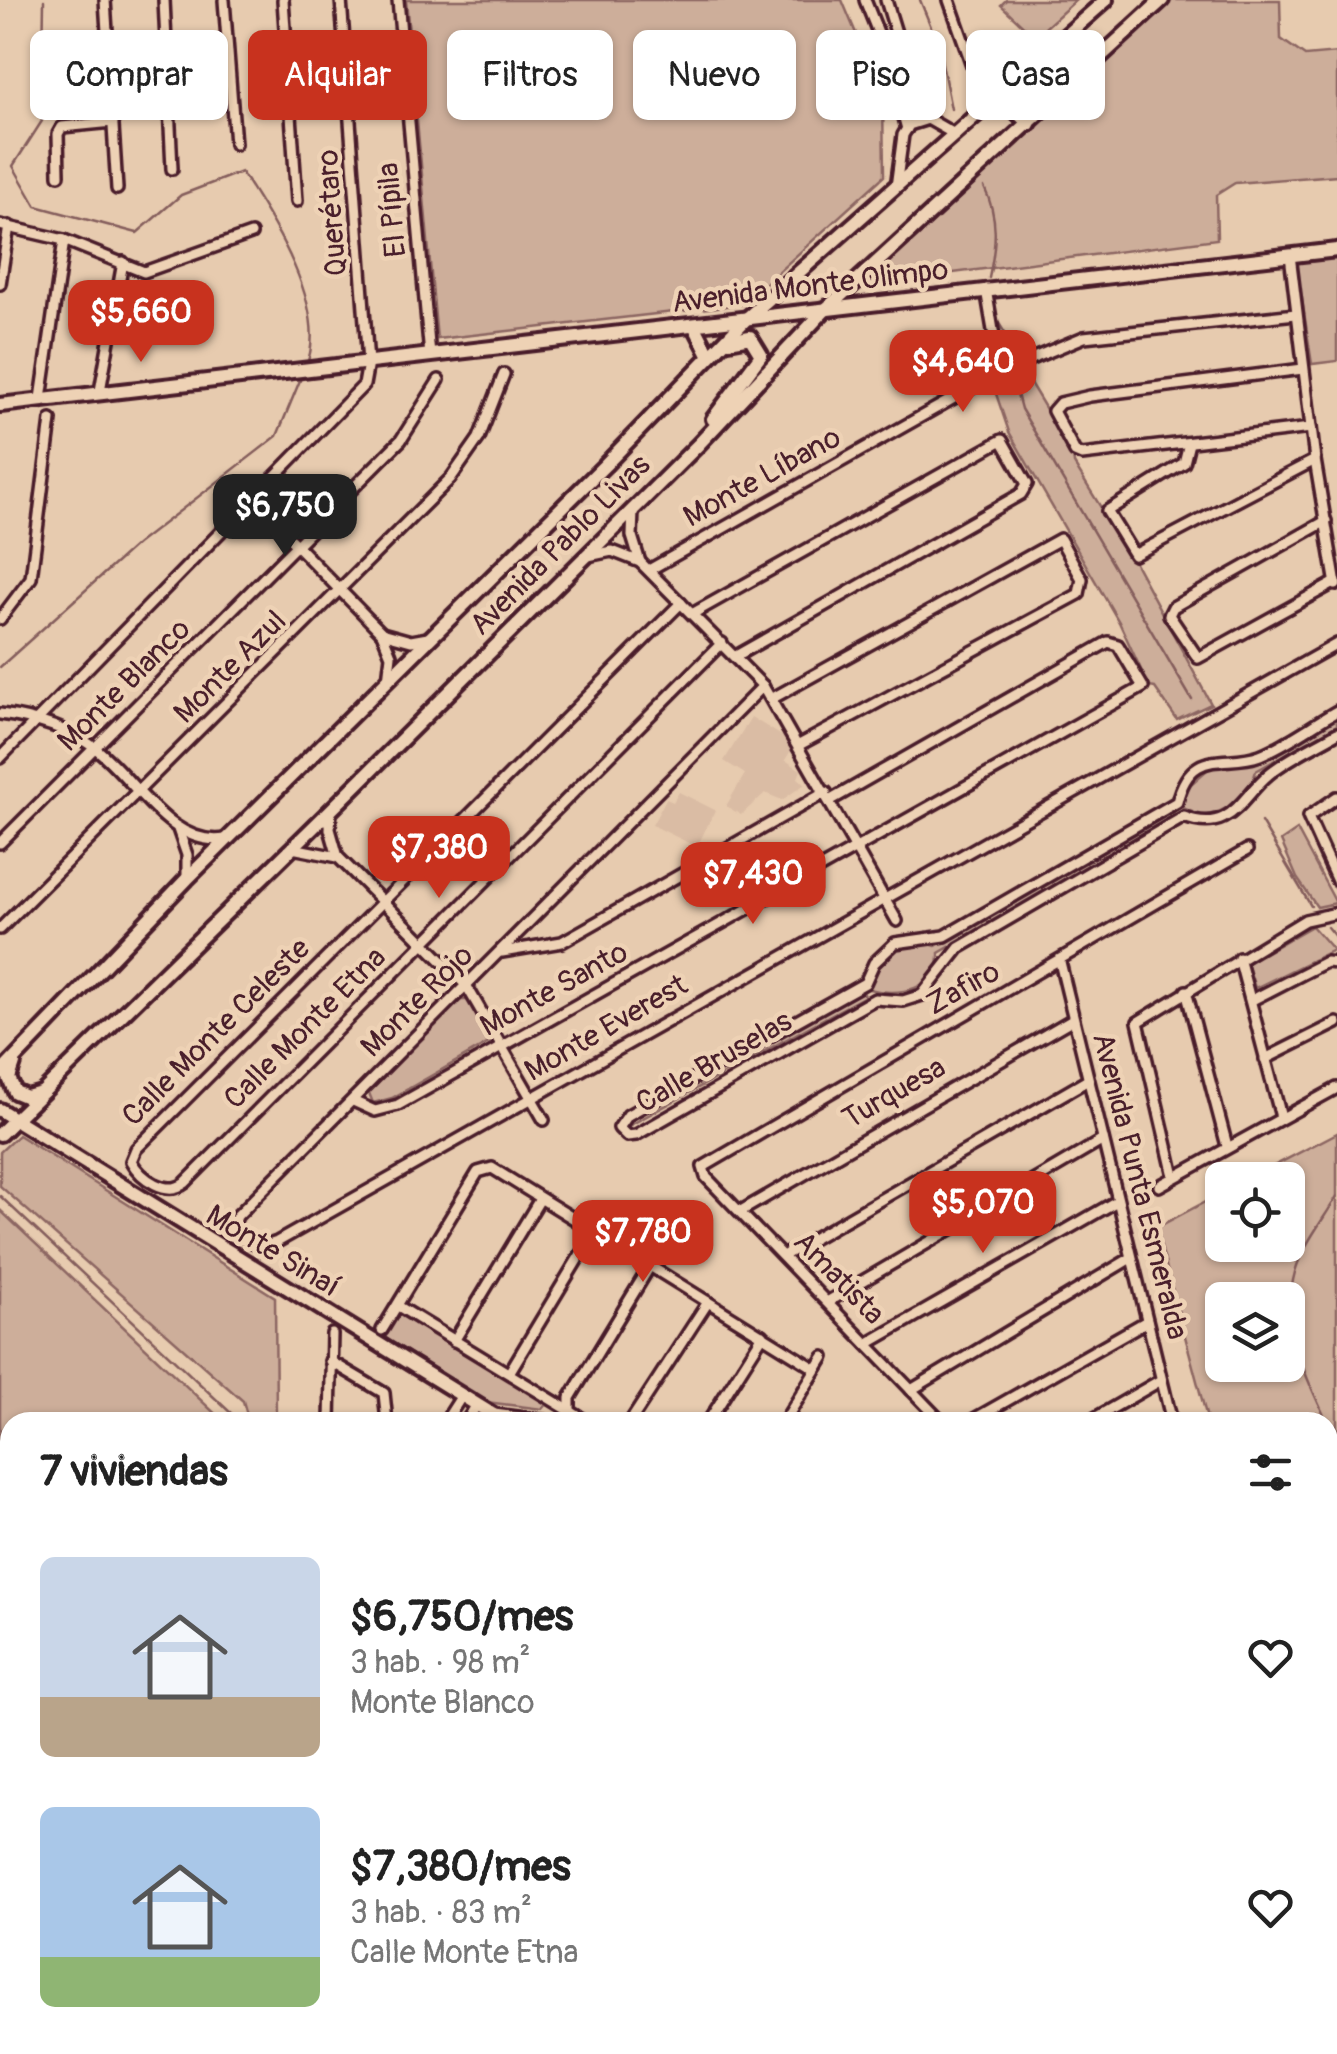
<!DOCTYPE html>
<html lang="es">
<head>
<meta charset="utf-8">
<style>
  :root { --surface:#fff; --page:#f6f6f6; --text:#222; --muted:#767676; --accent:#c8321e }
  body { margin:0; font-family:Pangolin,sans-serif; background:var(--page); color:var(--text); height:100vh; display:flex; flex-direction:column; font-size:38px; white-space:nowrap }
  * { box-sizing:border-box; margin:0 }
  p { font-size:32px; color:var(--muted) }
  .icon { flex:none; width:55px; height:55px; fill:none; stroke:currentColor; stroke-width:2; stroke-linecap:round; stroke-linejoin:round }
  .map { position:relative; flex:1; overflow:hidden }
  .sheet { position:absolute; left:0px; top:1412px; width:1338px; height:642px; display:flex; flex-direction:column; background:var(--surface); border-radius:30px 30px 0 0; box-shadow:0 2px 8px #0004 }
  .sheet>* { flex:none }
  .banner { position:absolute; left:30px; top:30px; width:1278px; height:90px; display:flex; gap:20px }
  .buttons { position:absolute; left:1205px; top:1162px; display:grid; gap:20px }
  .buttons a { display:grid; place-items:center; width:100px; height:100px; border-radius:15px; background:var(--surface); box-shadow:0 2px 8px #0004; font-size:50px }
  .price { position:absolute; translate:-50% -85px; padding:0 22px; border-radius:20px; background:var(--accent); color:#fff; font-size:32px; line-height:65px; filter:drop-shadow(0 2px 5px #0008) }
  .price::after { content:''; position:absolute; left:50%; top:60px; width:30px; height:22px; margin-left:-15px; background:inherit; clip-path:polygon(0 0,100% 0,50% 100%) }
  .price.selected { background:#222; color:#fff }
  ul { padding:0; list-style:none }
  li { display:flex; align-items:center; gap:30px; height:250px; padding:0 40px }
  li span { display:grid; place-items:center; flex:none; width:280px; height:200px; border-radius:15px; color:#555 }
  li>.icon { margin-inline-start:auto }
  span .icon { width:120px; height:120px; fill:#fffc; stroke-width:1 }
  li b { font-size:42px }
  h2 { display:flex; justify-content:space-between; align-items:center; height:120px; padding:0 40px; font-size:42px }
  .pill { padding:0 35px; border-radius:15px; background:var(--surface); box-shadow:0 2px 8px #0004; font-size:35px; line-height:90px }
  .pill.selected { background:var(--accent); color:#fff }
  .map>svg:first-child { display:block }
  .built { fill:#dabca4 }
  .green { fill:#cdae9a; stroke:#8c6662; stroke-width:2.5; fill-rule:evenodd }
  .lines { fill:none; stroke-linecap:round; stroke-linejoin:round }
  .stream { stroke:#845d5b; stroke-width:2.5 }
  .canal { stroke:#aa877b; stroke-width:10 }
  .street-casing { stroke:#4a1f2b; stroke-width:16 }
  .secondary-casing { stroke:#4a1f2b; stroke-width:20 }
  .street { stroke:#eed2b5; stroke-width:9 }
  .secondary { stroke:#eed2b5; stroke-width:12 }
  .labels { text-anchor:middle; dominant-baseline:central; stroke-width:9; stroke-linejoin:round; paint-order:stroke }
  .street-label { font-size:30px; fill:#4a1f2b; stroke:#eed2b5 }
</style>
</head>
<body>
<div class="map">
<svg width="1337" height="2054" viewBox="0 0 1337 2054">
  <rect width="100%" height="100%" fill="#e7cbaf"/>
  <filter id="ink" filterUnits="userSpaceOnUse"><feTurbulence type="fractalNoise" baseFrequency=".01" numOctaves="2"/><feDisplacementMap in="SourceGraphic" scale="20" xChannelSelector="R" yChannelSelector="G"/><feConvolveMatrix kernelMatrix="1 2 1 2 8 2 1 2 1" color-interpolation-filters="sRGB"/></filter>
  <g filter="url(#ink)">
    <g class="built">
      <polygon points="751,717 795,744 785,760 801,770 798,778 805,784 782,800 765,793 741,815 726,806 745,774 724,761"/>
      <polygon points="679,792 715,810 697,847 652,825 666,799 673,802"/>
      <polygon points="1337,1684 1337,1932 1328,1926 1328,1690"/>
      <rect x="423" y="2045" width="147" height="9"/>
    </g>
    <g class="green">
      <polygon points="406,0 842,0 883,98 884,176 743,304 437,339"/>
      <polygon points="1006,0 1076,0 1035,37 1001,5"/>
      <polygon points="1172,0 1280,0 1281,39 1305,56 1337,53 1337,175 1235,183 1216,195 1217,239 867,284"/>
      <polygon points="1337,257 1337,361 1312,364 1296,261"/>
      <polygon points="1021,368 1073,454 1074,464 1131,556 1211,704 1177,720 1155,688 1149,687 1119,622 1009,432 993,385"/>
      <path d="M1337 717V725L1256 771C1250 796 1227 813 1201 816L1183 808 1184 790 1214 764H1254Z"/>
      <path d="M1170 810 1174 811V818L939 953C941 990 896 997 869 989 870 969 889 942 911 940 918 939 929 944 936 946Z"/>
      <polygon points="1297,830 1336,903 1317,907 1297,878 1281,841"/>
      <polygon points="1312,926 1333,950 1255,988 1247,963"/>
      <polygon points="862,990 865,996 625,1128 623,1123"/>
      <polygon points="459,1000 468,1000 492,1041 392,1098 373,1103 369,1093"/>
      <path d="M1337 1133V1607L1328 1613V1422H1208L1156 1228 1222 1193V1245H1288V1180H1247ZM1222 1300H1288V1365H1222Z"/>
      <polygon points="18,1135 275,1297 276,1422 249,1422 243,1401 0,1186 0,1152"/>
      <polygon points="0,1210 224,1422 10,1422 10,2033 0,2045"/>
      <polygon points="400,1313 547,1403 542,1409 486,1402 383,1336"/>
      <polygon points="21,2045 311,2045 310,2054 14,2054"/>
      <polygon points="734,2045 947,2045 950,2054 720,2054"/>
    </g>
    <g class="lines">
      <g class="stream">
        <path d="M44 0 42 121 13 166 36 206 137 233 181 195 241 172C272 219 330 310 306 366"/>
        <polyline points="920,0 938,44 951,109"/>
        <path d="M984 187C999 218 996 245 989 278"/>
        <polyline points="994,296 997,320 1012,345"/>
        <polyline points="1013,379 1021,409 1192,700"/>
        <polyline points="0,667 137,544 277,436 303,373"/>
        <polyline points="1261,822 1311,906"/>
        <polyline points="1327,927 1337,939"/>
        <polyline points="0,1196 233,1415 235,1422"/>
        <path d="M1327 1422C1305 1374 1280 1326 1295 1272 1302 1246 1324 1219 1337 1196"/>
        <polyline points="1328,1470 1334,1450 1328,1423"/>
        <polyline points="968,2045 971,2054"/>
        <polyline points="3,2054 10,2045"/>
      </g>
      <polyline class="canal" points="396,2045 396,2054"/>
      <g class="street-casing">
        <g id="street">
          <polyline points="105,0 117,189"/>
          <polyline points="164,0 172,169"/>
          <polyline points="224,0 235,144"/>
          <polyline points="283,0 297,201"/>
          <polyline points="398,0 430,356"/>
          <polyline points="865,0 887,55 907,129"/>
          <polyline points="886,0 922,118"/>
          <polyline points="949,0 972,65 1000,96"/>
          <polyline points="59,175 58,134 62,127 113,122"/>
          <polyline points="896,187 903,135 909,125 928,119 956,135"/>
          <polyline points="0,225 64,240 144,272 251,234"/>
          <polyline points="1290,255 1315,460 1336,585"/>
          <polyline points="0,284 9,226"/>
          <polyline points="986,289 1000,372"/>
          <polyline points="1303,369 1090,396 1060,403 1053,411 1075,452 1082,455 1311,428"/>
          <polyline points="100,391 123,262"/>
          <polyline points="41,399 64,240"/>
          <polyline points="1189,443 1184,463 1107,511 1134,555 1315,460"/>
          <polyline points="254,502 382,633 391,655 388,680"/>
          <polyline points="633,511 632,536 640,562"/>
          <polyline points="1326,521 1173,607 1169,615 1198,658 1336,582"/>
          <polyline points="588,556 612,551 640,562 763,686 897,921"/>
          <polyline points="649,570 1000,372 1084,337 1296,314"/>
          <path d="M681 603 136 1149 131 1161C141 1179 167 1197 185 1183L722 643"/>
          <polyline points="692,614 1002,440 1027,484 1021,494 736,656"/>
          <polyline points="0,619 31,578 51,420"/>
          <polyline points="382,633 411,641 428,638"/>
          <path d="M763 686 237 1216 234 1225C243 1240 260 1250 277 1242L1337 644"/>
          <polyline points="773,698 1060,539 1082,579 1079,594 801,744"/>
          <path d="M1337 711C1312 725 1286 745 1260 755 1226 768 1191 745 1177 802L945 936 895 943 874 963 865 983 628 1115 619 1128 627 1136 636 1135 875 999 903 1001 922 995 959 948 1184 817C1231 835 1241 797 1269 774 1288 758 1315 746 1337 733"/>
          <path d="M0 714C33 718 68 728 95 748 134 777 170 848 225 839"/>
          <polyline points="0,758 364,385 368,363 341,0"/>
          <polyline points="1337,797 1308,817 1337,881"/>
          <polyline points="331,810 330,829 338,857 466,985 544,1120"/>
          <polyline points="178,829 187,855 187,879"/>
          <polyline points="0,843 401,440 439,380"/>
          <polyline points="292,848 338,857"/>
          <polyline points="0,929 451,478 479,438 504,374"/>
          <polyline points="502,952 562,942 826,792"/>
          <polyline points="1239,958 1281,1117"/>
          <polyline points="1060,962 1172,1422"/>
          <polyline points="1186,991 1227,1146"/>
          <polyline points="1252,1000 1326,962 1337,963"/>
          <polyline points="1265,1059 1337,1023"/>
          <polyline points="353,1101 375,1111 398,1105 1143,687 1118,645 1108,642 831,800"/>
          <polyline points="1174,1176 1138,1022 1305,920 1337,913"/>
          <polyline points="1159,1186 1337,1088"/>
          <polyline points="741,1211 1073,1019"/>
          <polyline points="783,1256 1088,1080"/>
          <polyline points="827,1302 1103,1140"/>
          <polyline points="398,1306 588,1422"/>
          <polyline points="382,1330 478,1172 492,1168 816,1369"/>
          <polyline points="454,1341 540,1199"/>
          <polyline points="867,1344 1117,1201"/>
          <polyline points="330,1361 384,1393 387,1422"/>
          <polyline points="509,1373 594,1232"/>
          <polyline points="911,1390 1131,1258"/>
          <polyline points="494,1414 555,1422"/>
          <polyline points="330,1422 332,1334"/>
          <polyline points="445,1422 461,1397"/>
          <polyline points="466,1422 476,1406"/>
          <polyline points="564,1422 570,1411 570,1398 650,1266"/>
          <polyline points="630,1422 708,1302"/>
          <polyline points="708,1422 763,1335"/>
          <polyline points="784,1422 824,1357"/>
          <polyline points="942,1422 706,1177 703,1167 1247,850"/>
          <polyline points="969,1422 1147,1321"/>
          <polyline points="1088,1422 1161,1380"/>
          <polyline points="1328,1975 1337,1957"/>
          <polyline points="956,2045 960,2054"/>
          <polyline points="984,2045 988,2054"/>
          <polyline points="1265,2045 1267,2054"/>
          <polyline points="1285,2054 1290,2045"/>
        </g>
      </g>
      <g class="secondary-casing">
        <g id="secondary">
          <polyline points="1000,96 1029,124"/>
          <polyline points="694,325 710,356"/>
          <polyline points="0,405 1337,250"/>
          <polyline points="713,419 761,355 750,337 729,341"/>
          <polyline points="14,1063 9,1078 15,1092 27,1097 41,1093"/>
          <polyline points="0,1074 187,879 605,465 745,320 1106,0"/>
          <polyline points="0,1110 505,1422"/>
          <polyline points="0,1134 331,810 698,445 824,311 1162,0"/>
          <polyline points="1328,1629 1337,1623"/>
          <polyline points="1328,1660 1337,1654"/>
          <polyline points="1328,1683 1337,1677"/>
          <polyline points="1328,1936 1337,1942"/>
          <polyline points="664,2054 678,2045"/>
          <polyline points="703,2054 718,2045"/>
        </g>
      </g>
      <use href="#street" class="street"/>
      <use href="#secondary" class="secondary"/>
    </g>
  </g>
  <g class="labels">
    <g class="street-label">
      <text transform="translate(392 210) rotate(-95)">El Pípila</text>
      <text transform="translate(332 213) rotate(-94)">Querétaro</text>
      <text transform="translate(810 286) rotate(-7)">Avenida Monte Olimpo</text>
      <text transform="translate(762 477) rotate(-29)">Monte Líbano</text>
      <text transform="translate(560 545) rotate(-45)">Avenida Pablo Livas</text>
      <text transform="translate(230 667) rotate(-45)">Monte Azul</text>
      <text transform="translate(124 685) rotate(-45)">Monte Blanco</text>
      <text transform="translate(963 988) rotate(-29)">Zafiro</text>
      <text transform="translate(554 989) rotate(-29)">Monte Santo</text>
      <text transform="translate(417 1001) rotate(-45)">Monte Rojo</text>
      <text transform="translate(305 1028) rotate(-45)">Calle Monte Etna</text>
      <text transform="translate(606 1028) rotate(-30)">Monte Everest</text>
      <text transform="translate(216 1032) rotate(-45)">Calle Monte Celeste</text>
      <text transform="translate(714 1062) rotate(-30)">Calle Bruselas</text>
      <text transform="translate(894 1093) rotate(-30)">Turquesa</text>
      <text transform="translate(1140 1186) rotate(76)">Avenida Punta Esmeralda</text>
      <text transform="translate(273 1251) rotate(31)">Monte Sinaí</text>
      <text transform="translate(839 1278) rotate(46)">Amatista</text>
    </g>
  </g>
</svg>
<div class="buttons">
<a><svg class="icon" aria-label="locate" viewBox="0 0 24 24"><circle cx="12" cy="12" r="6"/><path d="M12 2v4M12 18v4M2 12h4M18 12h4"/></svg></a>
<a><svg class="icon" aria-label="layers" viewBox="0 0 24 24"><path d="M12 4l9 5-9 5-9-5zM3 14l9 5 9-5"/></svg></a>
</div>
<b class="price" style="left:141px;top:365px">$5,660</b>
<b class="price" style="left:963px;top:415px">$4,640</b>
<b class="price selected" style="left:285px;top:559px">$6,750</b>
<b class="price" style="left:439px;top:901px">$7,380</b>
<b class="price" style="left:753px;top:927px">$7,430</b>
<b class="price" style="left:983px;top:1256px">$5,070</b>
<b class="price" style="left:643px;top:1285px">$7,780</b>
<div class="banner">
<a class="pill">Comprar</a>
<a class="pill selected">Alquilar</a>
<a class="pill">Filtros</a>
<a class="pill">Nuevo</a>
<a class="pill">Piso</a>
<a class="pill">Casa</a>
</div>
<section class="sheet">
<h2>7 viviendas<svg class="icon" aria-label="filters" viewBox="0 0 24 24"><path d="M4 7h16M4 17h16"/><circle cx="9" cy="7" r="2"/><circle cx="15" cy="17" r="2"/></svg></h2>
<ul>
<li><span style="background:linear-gradient(#c9d6e8 70%,#b9a48a 0)"><svg class="icon" aria-label="home" viewBox="0 0 24 24"><path d="M3 11l9-7 9 7M6 9v11h12V9"/></svg></span><div><b>$6,750/mes</b><p>3 hab. · 98 m²</p><p>Monte Blanco</p></div><svg class="icon" aria-label="heart" viewBox="0 0 24 24"><path d="M12 20l-8-8c-3-5 5-10 8-4 3-6 11-1 8 4z"/></svg></li>
<li><span style="background:linear-gradient(#a9c7e8 75%,#8fb573 0)"><svg class="icon" aria-label="home" viewBox="0 0 24 24"><path d="M3 11l9-7 9 7M6 9v11h12V9"/></svg></span><div><b>$7,380/mes</b><p>3 hab. · 83 m²</p><p>Calle Monte Etna</p></div><svg class="icon" aria-label="heart" viewBox="0 0 24 24"><path d="M12 20l-8-8c-3-5 5-10 8-4 3-6 11-1 8 4z"/></svg></li>
</ul>
</section>
</div>
</body>
</html>
